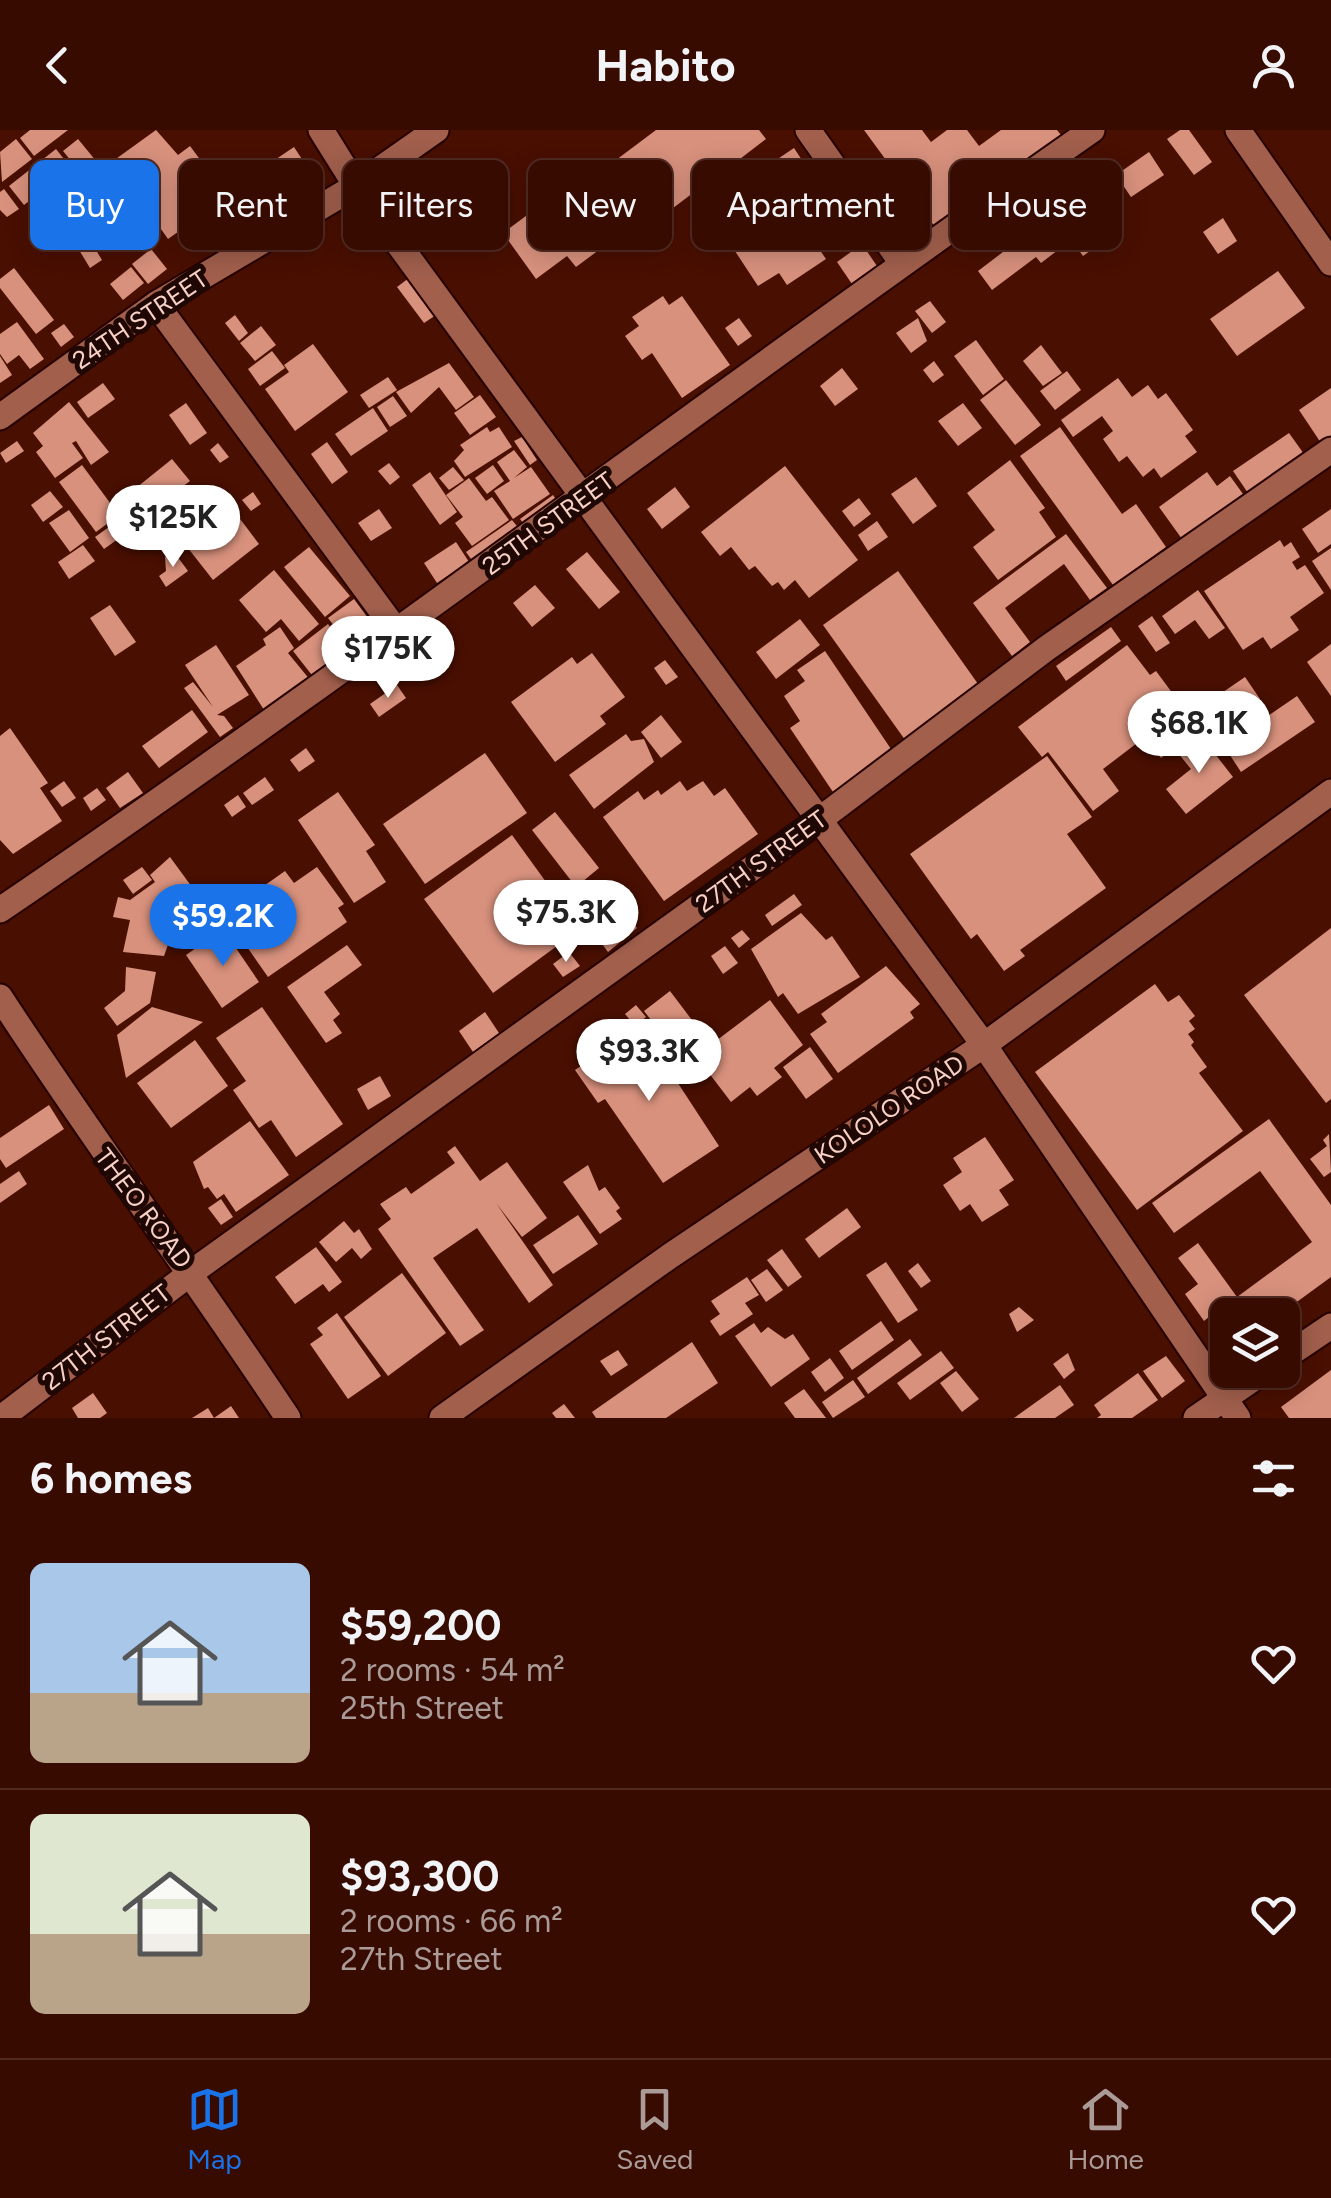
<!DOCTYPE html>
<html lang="en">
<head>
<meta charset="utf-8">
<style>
  :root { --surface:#370b00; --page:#3e140a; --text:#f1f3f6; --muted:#aa9b99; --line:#512b22; --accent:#1a73e8 }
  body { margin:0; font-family:Figtree,sans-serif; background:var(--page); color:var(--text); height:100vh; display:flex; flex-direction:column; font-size:38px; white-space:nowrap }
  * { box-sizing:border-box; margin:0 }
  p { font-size:32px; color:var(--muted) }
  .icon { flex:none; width:55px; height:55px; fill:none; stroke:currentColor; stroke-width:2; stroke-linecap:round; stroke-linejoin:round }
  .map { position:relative; height:1288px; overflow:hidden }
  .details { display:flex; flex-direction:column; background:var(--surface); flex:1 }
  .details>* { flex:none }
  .guide { position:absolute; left:30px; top:30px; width:1272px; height:90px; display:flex; gap:20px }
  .fabs { position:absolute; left:1210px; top:1168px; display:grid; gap:20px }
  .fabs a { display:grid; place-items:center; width:90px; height:90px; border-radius:15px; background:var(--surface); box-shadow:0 5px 25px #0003,0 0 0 2px var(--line); font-size:50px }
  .price { position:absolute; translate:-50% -85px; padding:0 22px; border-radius:35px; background:#fff; color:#222; font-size:32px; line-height:65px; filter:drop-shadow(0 2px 5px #0008) }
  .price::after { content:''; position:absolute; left:50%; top:60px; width:30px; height:22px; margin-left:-15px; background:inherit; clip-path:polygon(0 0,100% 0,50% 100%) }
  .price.on { background:var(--accent); color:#fff }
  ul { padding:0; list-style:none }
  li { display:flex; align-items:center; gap:30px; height:250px; padding:0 30px }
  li+li { border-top:2px solid var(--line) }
  li span { display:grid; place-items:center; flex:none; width:280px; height:200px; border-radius:15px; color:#555 }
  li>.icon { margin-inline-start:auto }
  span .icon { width:120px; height:120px; fill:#fffc; stroke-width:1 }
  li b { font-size:42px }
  h2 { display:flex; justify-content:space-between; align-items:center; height:120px; padding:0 30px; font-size:42px }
  .pill { padding:0 35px; border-radius:15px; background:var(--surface); box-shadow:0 5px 25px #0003,0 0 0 2px var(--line); font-size:35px; line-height:90px }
  .pill.on { background:var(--accent); color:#fff }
  header { display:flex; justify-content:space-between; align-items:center; height:130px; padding:0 30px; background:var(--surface); font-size:45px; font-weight:700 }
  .menu { display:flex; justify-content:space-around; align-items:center; height:140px; border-top:2px solid var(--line); background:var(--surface); font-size:28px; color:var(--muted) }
  .menu a { display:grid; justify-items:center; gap:5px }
  .menu .on { color:var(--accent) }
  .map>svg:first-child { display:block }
  .building { fill:#d8917d }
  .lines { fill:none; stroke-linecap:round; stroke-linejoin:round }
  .minor-casing { stroke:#270000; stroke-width:29 }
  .tertiary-casing { stroke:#270000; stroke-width:29 }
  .minor { stroke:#a15f4c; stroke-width:25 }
  .tertiary { stroke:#a15f4c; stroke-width:25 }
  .labels { text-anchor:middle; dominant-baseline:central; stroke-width:10; stroke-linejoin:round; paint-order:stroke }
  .street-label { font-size:25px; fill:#f7d1c6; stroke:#1f0703 }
</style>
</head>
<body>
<header><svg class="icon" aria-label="back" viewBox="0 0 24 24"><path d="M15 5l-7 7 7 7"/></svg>Habito<svg class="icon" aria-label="person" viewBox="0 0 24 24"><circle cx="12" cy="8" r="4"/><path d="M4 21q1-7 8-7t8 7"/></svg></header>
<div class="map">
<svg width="1331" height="1288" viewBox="0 0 1331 1288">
  <rect width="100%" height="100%" fill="#490f00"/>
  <g class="building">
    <polygon points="30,0 68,0 34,26 20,8"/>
    <polygon points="156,0 178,25 190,16 216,51 201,61 213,77 168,109 113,31"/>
    <polygon points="656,0 759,0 766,9 736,32 741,39 716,58 710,50 656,91 612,33"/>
    <polygon points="864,0 922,0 931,12 947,0 967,0 979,16 1001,0 1057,0 1061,5 935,97"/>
    <polygon points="1180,0 1189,0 1212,32 1194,45 1167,9"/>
    <polygon points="16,9 32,29 2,52 0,22"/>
    <polygon points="78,9 110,48 95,60 63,21"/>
    <polygon points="294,17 311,43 268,71 251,46"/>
    <polygon points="794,18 846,97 817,116 826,129 787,155 779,143 758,156 706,77"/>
    <polygon points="56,19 71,38 24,75 9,56"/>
    <polygon points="1149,22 1164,45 1131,67 1116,45"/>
    <polygon points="587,35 620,91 601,105 607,114 576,137 567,126 536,149 503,103 557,63 554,59"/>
    <polygon points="72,46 87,67 67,81 52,60"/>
    <polygon points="4,59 19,79 7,87 0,80 0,62"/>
    <polygon points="1077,73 1104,111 1083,126 1056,88"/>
    <polygon points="1049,87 1057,99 1048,106 1058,120 1041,133 1036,127 992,160 978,141"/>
    <polygon points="1223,88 1237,111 1218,124 1203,102"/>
    <polygon points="85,102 102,130 90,138 73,110"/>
    <polygon points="862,114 877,136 852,154 837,132"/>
    <polygon points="151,119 167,139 148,154 132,134"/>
    <polygon points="131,137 144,153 123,170 110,154"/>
    <polygon points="14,138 54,190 36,204 0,158 0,149"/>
    <polygon points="1278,141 1305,178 1237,226 1210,189"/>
    <polygon points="409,148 436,185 424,193 397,157"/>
    <polygon points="663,166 669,175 682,166 730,235 682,268 652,223 642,230 625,206 639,196 632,187"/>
    <polygon points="930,171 946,192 932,203 915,181"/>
    <polygon points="235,185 248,203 239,211 225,193"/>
    <polygon points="739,188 752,206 738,216 725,198"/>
    <polygon points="918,188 927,211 911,223 896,203"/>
    <polygon points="17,192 44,229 30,239 19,225 7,234 0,224 0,204"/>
    <polygon points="64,194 74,207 61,217 51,203"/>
    <polygon points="261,196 276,215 255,231 240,213"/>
    <polygon points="976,210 1004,249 983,265 954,226"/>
    <polygon points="313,214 348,262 295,301 265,259 289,242 284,235"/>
    <polygon points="1041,215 1062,243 1043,256 1023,231"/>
    <polygon points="272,221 285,238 260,256 248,239"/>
    <polygon points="0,226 12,245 0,253"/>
    <polygon points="934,231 944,245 933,253 923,240"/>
    <polygon points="449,233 474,267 456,280 439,257 411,283 396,262"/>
    <polygon points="842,238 858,259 835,276 820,256"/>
    <polygon points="1067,241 1081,260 1055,280 1040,261"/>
    <polygon points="388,247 397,260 369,278 360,265"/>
    <polygon points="1118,248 1132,267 1148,255 1158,269 1166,263 1193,300 1185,306 1197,322 1161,348 1154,338 1143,347 1127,326 1119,332 1103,309 1113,301 1102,286 1073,307 1061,290"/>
    <polygon points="1006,250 1041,295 1015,315 980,270"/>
    <polygon points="103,253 115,269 88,288 77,272"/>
    <polygon points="1331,258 1331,307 1321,313 1299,280"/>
    <polygon points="480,265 496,287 470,305 454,283"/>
    <polygon points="393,266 407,286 390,297 377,277"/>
    <polygon points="69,272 109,322 91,335 76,311 72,313 83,328 55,348 36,322 43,316 33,303"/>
    <polygon points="186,273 207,303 190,315 169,285"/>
    <polygon points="963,273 982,298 958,316 938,291"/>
    <polygon points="373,278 388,301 351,326 335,304"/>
    <polygon points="487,297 490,302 499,297 512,317 465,347 454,331 464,320 460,315"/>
    <polygon points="1060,297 1122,384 1136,374 1166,417 1113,455 1020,326"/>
    <polygon points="1289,303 1304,324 1248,363 1233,341"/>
    <polygon points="522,307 537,330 530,335 514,311"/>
    <polygon points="17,311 24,321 6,333 0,323"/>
    <polygon points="327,312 348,342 332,354 311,324"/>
    <polygon points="218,313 229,327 220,333 210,320"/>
    <polygon points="514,320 527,337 514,348 531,337 550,364 513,389 494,361 510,351 497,332"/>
    <polygon points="172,329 190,351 153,379 136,358"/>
    <polygon points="1010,330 1045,378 1039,382 1056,407 998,450 973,417 995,400 967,363"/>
    <polygon points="389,333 400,347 390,355 378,341"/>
    <polygon points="82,335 119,385 96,402 59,352"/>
    <polygon points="493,335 504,351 487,364 475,348"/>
    <polygon points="785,336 858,430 809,468 795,450 784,460 778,452 772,456 755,436 749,440 731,417 720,426 701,402"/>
    <polygon points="453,337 464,350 449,360 439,348"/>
    <polygon points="430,342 457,382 440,395 412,355"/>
    <polygon points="1207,342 1217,356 1230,346 1243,364 1182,409 1159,377"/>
    <polygon points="916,347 937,376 913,394 891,364"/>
    <polygon points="469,348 486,371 492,367 509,390 472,416 455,393 463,387 446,365"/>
    <polygon points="675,357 690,377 662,399 647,379"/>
    <polygon points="50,361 63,377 43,392 31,375"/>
    <polygon points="253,362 261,374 251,381 242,370"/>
    <polygon points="180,364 198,388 175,406 157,382"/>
    <polygon points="553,365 562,378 529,401 520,389"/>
    <polygon points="859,368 871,384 854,397 842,381"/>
    <polygon points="231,377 259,414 213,450 184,413"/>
    <polygon points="379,379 392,398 371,411 358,393"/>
    <polygon points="1331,379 1331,414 1318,423 1302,399"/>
    <polygon points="69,380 89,408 70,422 49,393"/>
    <polygon points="512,390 521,401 474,433 466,422"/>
    <polygon points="877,391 888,407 868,421 858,405"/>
    <polygon points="109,397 118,409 104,419 95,407"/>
    <polygon points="1066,404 1107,458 1090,470 1064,434 1005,478 1030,512 1012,526 973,473"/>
    <polygon points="1280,410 1284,417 1291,412 1300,427 1292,432 1297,440 1305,435 1324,463 1290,487 1299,500 1271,519 1263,507 1243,520 1204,461"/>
    <polygon points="456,412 469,432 437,453 424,433"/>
    <polygon points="83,415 95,431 69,449 58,432"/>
    <polygon points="309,417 350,466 325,487 284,437"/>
    <polygon points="1331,418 1331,460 1312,431"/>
    <polygon points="174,422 188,441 166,457 159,446 166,441 165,427"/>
    <polygon points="587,422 620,462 599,479 566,439"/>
    <polygon points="274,440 319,494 299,511 281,489 266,502 239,470"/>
    <polygon points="898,441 983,561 908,614 823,495"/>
    <polygon points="535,455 555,478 532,497 513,473"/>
    <polygon points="1198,460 1225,498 1209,509 1195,490 1175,504 1162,486"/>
    <polygon points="354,469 376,499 351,518 328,488"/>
    <polygon points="110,475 136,512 115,526 90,488"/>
    <polygon points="1152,486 1170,513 1156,522 1138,496"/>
    <polygon points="800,489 820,515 776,549 756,522"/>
    <polygon points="328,494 349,523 315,549 293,521"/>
    <polygon points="280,497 294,518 288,523 311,551 266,583 236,536 266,515 263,509"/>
    <polygon points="1111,497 1121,511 1066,551 1056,536"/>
    <polygon points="1331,514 1331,566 1307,532"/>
    <polygon points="216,515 249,565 217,585 224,586 233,598 220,607 184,558 193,552 213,577 185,535"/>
    <polygon points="1127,515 1150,545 1156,541 1199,599 1161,628 1145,607 1103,639 1119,661 1093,681 1048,622 1042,627 1018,597"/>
    <polygon points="825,521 895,625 835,665 790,598 800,591 784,566 805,551 797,540"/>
    <polygon points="592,523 625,567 600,586 606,594 555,632 511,572 572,527 577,534"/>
    <polygon points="665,530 678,547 666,555 654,538"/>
    <polygon points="1245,547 1260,569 1252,574 1259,585 1216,614 1194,582"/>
    <polygon points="397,555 406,568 379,587 370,574"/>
    <polygon points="1297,566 1315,592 1241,642 1224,616"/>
    <polygon points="192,580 208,602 159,638 142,616"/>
    <polygon points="661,585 682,612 661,628 641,602"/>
    <polygon points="10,598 48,653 40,658 62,691 13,724 0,710 0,606"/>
    <polygon points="626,604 631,611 644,609 654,632 594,679 569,645"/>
    <polygon points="1201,606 1233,647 1186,684 1166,659 1191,639 1178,623"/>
    <polygon points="306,618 315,631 299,642 290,630"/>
    <polygon points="485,623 527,683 425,754 383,694"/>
    <polygon points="1047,626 1092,687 1067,704 1106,758 1020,820 1025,826 1004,841 977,804 971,809 910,724"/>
    <polygon points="128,642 143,663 120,678 106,658"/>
    <polygon points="265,647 274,660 252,675 243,663"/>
    <polygon points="64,651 76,668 62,677 50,661"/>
    <polygon points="680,651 687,661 703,651 714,666 725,658 758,704 664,771 603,687 638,661 644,670 658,660 661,665"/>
    <polygon points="97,658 106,670 91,681 83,668"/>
    <polygon points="338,662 375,715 366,721 386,752 354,773 298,690"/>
    <polygon points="238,665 246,677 232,687 224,675"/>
    <polygon points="555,682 599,738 576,757 532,700"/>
    <polygon points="512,705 580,799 493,863 424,769"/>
    <polygon points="170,727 219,794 192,816 175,795 164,826 123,822 130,790 113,787 118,767 130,770 155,752 150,745"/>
    <polygon points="142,737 152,750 133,764 123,750"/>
    <polygon points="317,737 344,774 338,778 347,792 268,847 231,794 267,768 261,758 285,741 294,753"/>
    <polygon points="794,764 802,775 772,796 765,785"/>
    <polygon points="623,780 637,798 608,822 594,803"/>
    <polygon points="801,783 826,810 832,806 860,847 798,884 783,863 778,867 751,819"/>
    <polygon points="1331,798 1331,969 1326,973 1244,865"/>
    <polygon points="223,799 259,852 222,878 186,825"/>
    <polygon points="742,800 750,809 739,818 731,808"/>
    <polygon points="347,815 362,835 324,862 340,884 333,890 342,903 326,913 287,857"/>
    <polygon points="725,816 738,833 723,844 711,826"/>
    <polygon points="569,822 580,836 563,847 553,834"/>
    <polygon points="886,836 920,874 910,882 914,888 838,943 810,904 827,892 821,884"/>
    <polygon points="126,837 156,842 150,873 117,896 104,878 125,861"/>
    <polygon points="1155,854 1168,872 1179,865 1195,886 1189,891 1195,899 1188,904 1194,912 1191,915 1207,937 1199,943 1243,1001 1137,1080 1035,942"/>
    <polygon points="670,861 701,902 675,921 644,881"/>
    <polygon points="770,870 803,915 774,938 782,947 757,966 750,957 731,972 696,926"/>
    <polygon points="636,875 646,887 635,896 625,884"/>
    <polygon points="152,877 203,892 126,948 117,905"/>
    <polygon points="262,877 343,994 296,1027 271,990 259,998 233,960 246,951 216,908"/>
    <polygon points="485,882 499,903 473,922 459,901"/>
    <polygon points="640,895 719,1016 663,1053 605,969 598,973 575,940"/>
    <polygon points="195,910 228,956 171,998 137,953"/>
    <polygon points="810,917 833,949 806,969 783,937"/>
    <polygon points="380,946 391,966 368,980 357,959"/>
    <polygon points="49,975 64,999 6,1038 0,1029 0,1008"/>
    <polygon points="1269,989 1331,1075 1331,1147 1279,1185 1228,1185 1228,1199 1215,1182 1204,1191 1185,1164 1198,1154 1178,1128 1198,1113 1237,1167 1312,1112 1260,1041 1174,1103 1152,1073"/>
    <polygon points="250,991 289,1045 236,1082 224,1064 217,1069 208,1057 204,1059 193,1032"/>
    <polygon points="1329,1004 1331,1042 1324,1047 1310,1029 1327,1016 1323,1010"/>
    <polygon points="985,1007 1014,1050 999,1060 1009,1075 982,1092 970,1074 960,1081 943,1055 962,1042 953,1028"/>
    <polygon points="455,1016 480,1051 507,1032 547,1088 522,1107 496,1073 553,1155 529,1173 477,1098 433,1128 484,1200 460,1216 378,1099 391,1089 380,1074 406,1057 411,1064 455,1033 447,1022"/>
    <polygon points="588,1035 599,1061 605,1057 620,1078 616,1081 622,1089 600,1104 563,1052"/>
    <polygon points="19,1041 27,1054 0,1073 0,1054"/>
    <polygon points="221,1069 233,1087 221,1095 208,1078"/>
    <polygon points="847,1078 861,1097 819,1128 805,1109"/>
    <polygon points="578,1085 598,1114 553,1144 533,1115"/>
    <polygon points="344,1091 354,1103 359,1099 372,1119 361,1129 352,1118 336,1132 319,1112"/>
    <polygon points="316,1117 342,1152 329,1162 323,1154 295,1174 275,1147"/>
    <polygon points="782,1119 802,1147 788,1157 767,1130"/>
    <polygon points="886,1132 918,1180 898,1193 866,1145"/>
    <polygon points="918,1133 931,1151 921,1158 908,1141"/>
    <polygon points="767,1139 783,1160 766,1172 751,1150"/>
    <polygon points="402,1143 446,1203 388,1246 344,1187"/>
    <polygon points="747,1147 759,1165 745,1173 753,1184 720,1206 710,1191 720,1184 711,1171"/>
    <polygon points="1019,1177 1034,1190 1017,1202 1009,1184"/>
    <polygon points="337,1183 381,1246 348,1269 310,1214 323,1205 317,1198"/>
    <polygon points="881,1191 894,1210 852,1240 839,1221"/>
    <polygon points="754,1193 761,1203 768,1197 785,1209 793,1204 810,1229 771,1257 735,1206"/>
    <polygon points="910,1209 922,1225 868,1264 857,1248"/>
    <polygon points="692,1212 718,1253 666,1288 596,1288 592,1282"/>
    <polygon points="618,1220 628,1235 611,1246 600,1231"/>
    <polygon points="941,1221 954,1238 910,1270 897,1253"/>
    <polygon points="1068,1223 1075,1240 1064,1249 1053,1234"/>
    <polygon points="1166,1226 1185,1251 1162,1268 1143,1241"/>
    <polygon points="830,1228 844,1248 825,1262 811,1242"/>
    <polygon points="1331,1240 1331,1288 1289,1288 1281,1277"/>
    <polygon points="956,1241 979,1269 962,1282 940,1253"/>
    <polygon points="1138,1243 1158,1270 1132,1288 1097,1288 1101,1285 1094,1275"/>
    <polygon points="853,1250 865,1267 833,1288 822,1272"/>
    <polygon points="1060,1255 1074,1275 1055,1288 1014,1288"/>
    <polygon points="804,1259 826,1288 795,1288 784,1273"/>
    <polygon points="93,1263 107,1283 100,1288 78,1288 72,1278"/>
    <polygon points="564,1274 575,1288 556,1288 552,1283"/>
    <polygon points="231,1276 239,1288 192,1288 208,1278 214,1288"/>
  </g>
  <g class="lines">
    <g class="minor-casing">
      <g id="minor">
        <polyline points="321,0 356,56 984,915 1238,1288"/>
        <polyline points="808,0 902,133"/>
        <polyline points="1238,0 1331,133"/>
        <polyline points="156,174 398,503"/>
        <polyline points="0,287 156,174 356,56 436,0"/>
        <path d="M0 780C370 528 725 256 1092 0"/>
        <path d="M0 867C93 1010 194 1146 288 1288"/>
        <polyline points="1282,1229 1331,1196"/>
        <polyline points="1,1288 192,1142 819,690 1047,518 1331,320"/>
        <polyline points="1196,1288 1266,1240"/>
      </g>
    </g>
    <g class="tertiary-casing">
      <polyline id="tertiary" points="442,1288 670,1126 984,915 1331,662"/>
    </g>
    <use href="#minor" class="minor"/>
    <use href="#tertiary" class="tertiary"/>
  </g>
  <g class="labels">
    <g class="street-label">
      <text transform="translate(140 189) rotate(-34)">24TH STREET</text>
      <text transform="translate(548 393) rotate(-36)">25TH STREET</text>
      <text transform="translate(761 731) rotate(-36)">27TH STREET</text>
      <text transform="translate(889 979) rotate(-34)">KOLOLO ROAD</text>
      <text transform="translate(144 1078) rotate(53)">THEO ROAD</text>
      <text transform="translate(106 1207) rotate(-38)">27TH STREET</text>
    </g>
  </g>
</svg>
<div class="fabs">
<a><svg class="icon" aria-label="layers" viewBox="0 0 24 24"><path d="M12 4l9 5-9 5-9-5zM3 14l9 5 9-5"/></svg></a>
</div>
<b class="price" style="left:173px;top:440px">$125K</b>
<b class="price" style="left:388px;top:571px">$175K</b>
<b class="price" style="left:1199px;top:646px">$68.1K</b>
<b class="price" style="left:566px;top:835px">$75.3K</b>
<b class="price on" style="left:223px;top:839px">$59.2K</b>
<b class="price" style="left:649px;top:974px">$93.3K</b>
<div class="guide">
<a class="pill on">Buy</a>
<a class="pill">Rent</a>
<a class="pill">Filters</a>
<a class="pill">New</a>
<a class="pill">Apartment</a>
<a class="pill">House</a>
</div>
</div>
<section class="details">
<h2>6 homes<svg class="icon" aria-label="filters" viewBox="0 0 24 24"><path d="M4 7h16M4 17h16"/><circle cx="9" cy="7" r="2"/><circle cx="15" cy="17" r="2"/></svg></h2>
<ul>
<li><span style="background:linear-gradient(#a9c7e8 65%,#b9a48a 0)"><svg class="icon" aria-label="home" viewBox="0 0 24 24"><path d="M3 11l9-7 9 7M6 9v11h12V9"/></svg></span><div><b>$59,200</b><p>2 rooms · 54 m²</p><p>25th Street</p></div><svg class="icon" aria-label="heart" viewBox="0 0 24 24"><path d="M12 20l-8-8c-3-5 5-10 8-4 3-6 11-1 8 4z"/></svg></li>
<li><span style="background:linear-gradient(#dfe7d0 60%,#b9a48a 0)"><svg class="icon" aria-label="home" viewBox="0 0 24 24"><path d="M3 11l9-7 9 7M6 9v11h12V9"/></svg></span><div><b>$93,300</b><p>2 rooms · 66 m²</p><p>27th Street</p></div><svg class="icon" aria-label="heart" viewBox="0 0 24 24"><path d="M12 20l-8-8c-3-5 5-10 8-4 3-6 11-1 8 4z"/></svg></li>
</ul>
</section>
<nav class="menu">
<a class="on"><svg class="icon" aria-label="map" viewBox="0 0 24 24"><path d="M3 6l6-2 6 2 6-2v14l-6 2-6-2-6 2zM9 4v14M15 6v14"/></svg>Map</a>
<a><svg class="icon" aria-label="saved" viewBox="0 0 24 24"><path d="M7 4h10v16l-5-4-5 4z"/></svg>Saved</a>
<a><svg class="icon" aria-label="home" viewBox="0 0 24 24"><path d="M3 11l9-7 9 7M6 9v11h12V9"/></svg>Home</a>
</nav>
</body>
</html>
